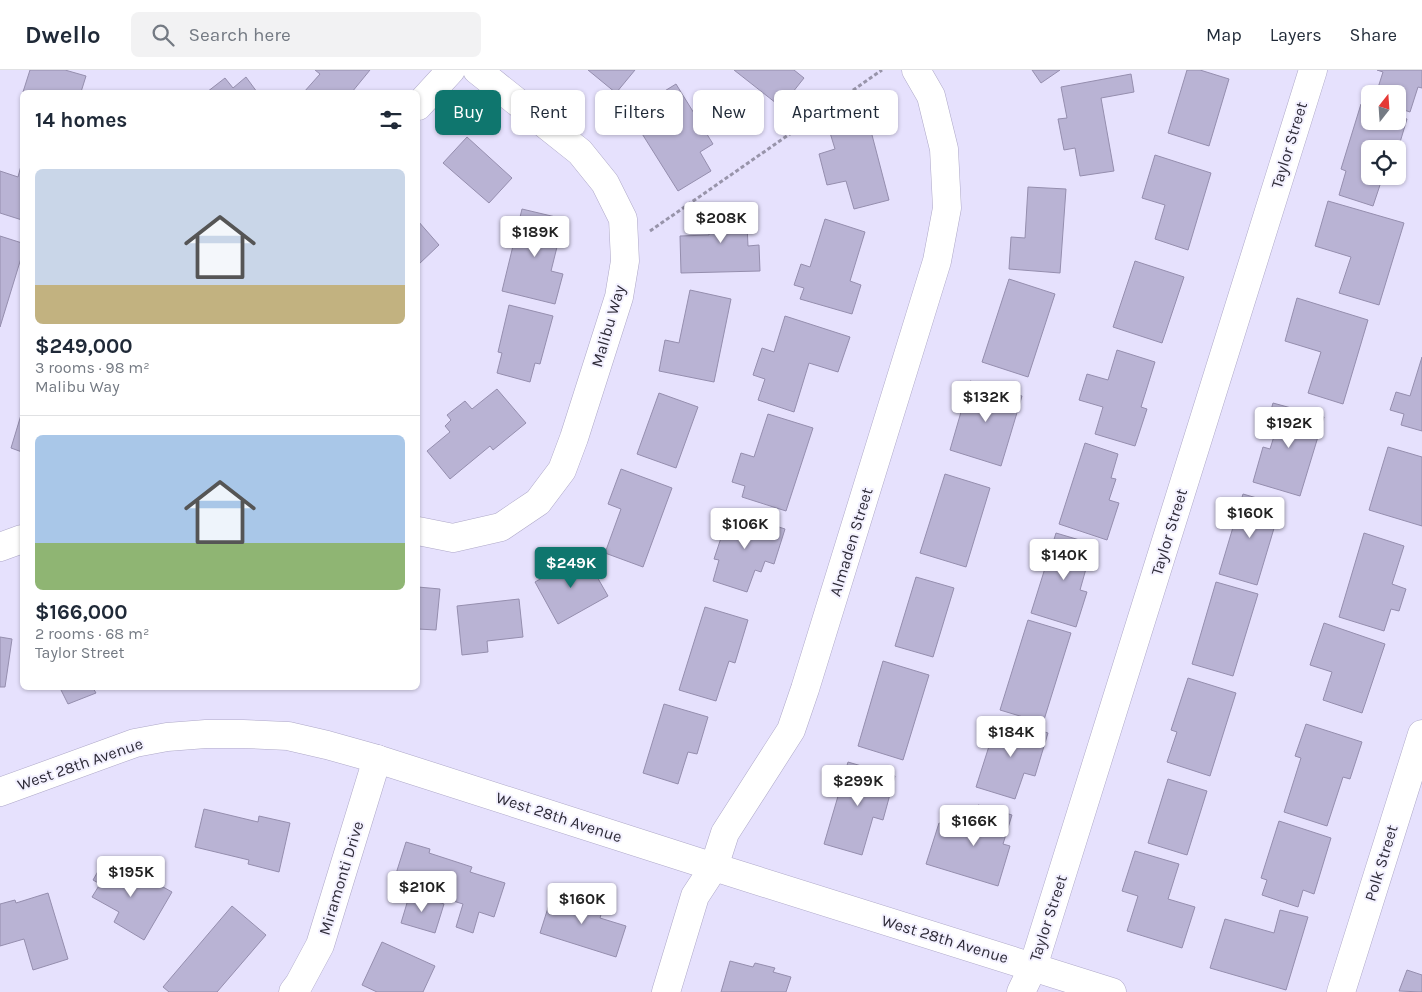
<!DOCTYPE html>
<html lang="en">
<head>
<meta charset="utf-8">
<style>
  :root { --surface:#fff; --page:#f2f2f3; --text:#1f2937; --muted:#747a83; --line:#e0e1e3; --accent:#0f766e }
  body { margin:0; font-family:Karla,sans-serif; background:var(--page); color:var(--text); height:100vh; display:flex; flex-direction:column; font-size:19px; white-space:nowrap }
  * { box-sizing:border-box; margin:0 }
  p { font-size:16px; color:var(--muted) }
  .icon { flex:none; width:28px; height:28px; fill:none; stroke:currentColor; stroke-width:2; stroke-linecap:round; stroke-linejoin:round }
  .map { position:relative; flex:1; overflow:hidden }
  .panel { position:absolute; left:20px; top:20px; width:400px; height:600px; display:flex; flex-direction:column; background:var(--surface); border-radius:8px; box-shadow:0 1px 4px #0004 }
  .panel>* { flex:none }
  .guide { position:absolute; left:435px; top:20px; width:475px; height:45px; display:flex; gap:10px }
  .needle { width:32px; rotate:17deg }
  .fabs { position:absolute; left:1361px; top:15px; display:grid; gap:10px }
  .fabs a { display:grid; place-items:center; width:45px; height:45px; border-radius:8px; background:var(--surface); box-shadow:0 1px 4px #0004; font-size:25px }
  .price { position:absolute; translate:-50% -42px; padding:0 11px; border-radius:5px; background:#fff; color:#222; font-size:16px; line-height:32px; filter:drop-shadow(0 1px 2px #0008) }
  .price::after { content:''; position:absolute; left:50%; top:30px; width:15px; height:11px; margin-left:-8px; background:inherit; clip-path:polygon(0 0,100% 0,50% 100%) }
  .price.selected { background:var(--accent); color:#fff }
  ul { padding:0; list-style:none }
  li { display:grid; align-content:center; gap:10px; height:265px; padding:0 15px }
  li+li { border-top:1px solid var(--line) }
  li span { display:grid; place-items:center; height:155px; border-radius:8px; color:#555 }
  li>.icon { margin-inline-start:auto }
  span .icon { width:90px; height:90px; fill:#fffc; stroke-width:1 }
  li b { font-size:21px }
  h2 { display:flex; justify-content:space-between; align-items:center; height:60px; padding:0 15px; font-size:21px }
  .tag { padding:0 18px; border-radius:8px; background:var(--surface); box-shadow:0 1px 4px #0004; font-size:18px; line-height:45px }
  .tag.selected { background:var(--accent); color:#fff }
  header { display:flex; align-items:center; gap:30px; box-sizing:border-box; height:70px; padding:0 25px; background:var(--surface); border-bottom:1px solid var(--line) }
  header strong { font-size:24px }
  nav { display:flex; gap:28px; margin-inline-start:auto; font-size:18px }
  .search { width:350px; height:45px; background:var(--page); display:flex; align-items:center; gap:12px; box-sizing:border-box; padding:0 18px; border-radius:8px; color:var(--muted); font-size:19px }
  .map>svg:first-child { display:block }
  .building { fill:#b9b3d4; stroke:#958eae }
  .lines { fill:none; stroke-linecap:round; stroke-linejoin:round }
  .minor-casing { stroke:#aea8c8; stroke-width:29 }
  .major-casing { stroke:#aea8c8; stroke-width:29 }
  .path { stroke:#9894aa; stroke-width:3; stroke-dasharray:4 2.5; stroke-linecap:butt }
  .minor { stroke:#fff; stroke-width:28 }
  .major { stroke:#fff; stroke-width:28 }
  .labels { text-anchor:middle; dominant-baseline:central; stroke-width:4; stroke-linejoin:round; paint-order:stroke }
  .street-label { font-size:16px; fill:#2f2c39; stroke:#f3f1ff }
</style>
</head>
<body>
<header>
<strong>Dwello</strong>
<div class="search"><svg class="icon" aria-label="search" viewBox="0 0 24 24"><circle cx="10" cy="10" r="6"/><path d="M15 15l6 6"/></svg>Search here</div>
<nav><a>Map</a><a>Layers</a><a>Share</a></nav>
</header>
<div class="map">
<svg width="1422" height="922" viewBox="0 0 1422 922">
  <rect width="100%" height="100%" fill="#e6e1fd"/>
  <g class="building">
    <polygon points="30,0 65,0 86,6 81,22 23,22"/>
    <polygon points="315,0 370,0 352,22 304,22 320,4"/>
    <polygon points="588,0 635,0 616,23"/>
    <polygon points="734,0 794,0 804,8 781,37"/>
    <polygon points="1032,0 1060,0 1041,13"/>
    <polygon points="1187,0 1200,0 1229,9 1209,76 1168,63"/>
    <polygon points="1377,0 1422,0 1422,18 1418,17 1410,42 1398,38 1398,24 1376,24 1383,2"/>
    <polygon points="1131,4 1134,22 1101,28 1114,101 1080,106 1075,78 1064,80 1058,49 1067,48 1061,17"/>
    <polygon points="246,7 257,22 207,22 225,8 233,18"/>
    <polygon points="676,14 713,74 700,82 711,101 678,121 629,43"/>
    <polygon points="1361,34 1370,37 1370,51 1398,51 1398,46 1407,49 1398,79 1370,79 1370,106 1383,106 1373,136 1339,125 1346,101 1341,99"/>
    <polygon points="866,42 889,130 854,139 846,111 827,115 819,84 835,79 827,53"/>
    <polygon points="467,67 512,108 489,133 443,93"/>
    <polygon points="1155,85 1211,103 1188,180 1155,169 1165,135 1142,128"/>
    <polygon points="22,92 22,150 0,143 0,101 18,107"/>
    <polygon points="1028,117 1066,119 1060,203 1009,199 1011,167 1025,168"/>
    <polygon points="1328,131 1404,153 1379,235 1339,223 1351,187 1315,176"/>
    <polygon points="746,134 748,176 759,175 760,201 681,203 680,166 709,165 708,135"/>
    <polygon points="522,139 564,149 551,201 563,204 555,234 502,221"/>
    <polygon points="825,149 865,162 850,211 861,215 852,244 800,229 804,218 794,215 801,194 810,197"/>
    <polygon points="418,151 439,175 418,195"/>
    <polygon points="0,166 22,173 22,185 0,257"/>
    <polygon points="1135,191 1184,207 1162,273 1113,257"/>
    <polygon points="1009,209 1055,224 1028,307 982,292"/>
    <polygon points="690,220 731,229 714,312 659,301 665,270 679,273"/>
    <polygon points="1297,228 1368,250 1343,334 1308,323 1321,282 1285,271"/>
    <polygon points="509,235 553,246 540,294 535,293 530,312 497,303 502,283 498,282"/>
    <polygon points="785,246 850,267 838,302 809,293 794,342 758,330 765,309 753,305 762,278 774,282"/>
    <polygon points="1117,280 1155,292 1141,337 1147,339 1135,376 1095,364 1103,337 1079,330 1087,304 1108,310"/>
    <polygon points="1422,287 1422,361 1401,355 1404,344 1390,340 1396,322 1410,326"/>
    <polygon points="970,311 1022,326 1001,396 950,380"/>
    <polygon points="497,319 526,353 493,380 490,376 450,409 427,381 450,362 445,356 451,350 447,345 465,331 472,339"/>
    <polygon points="659,323 698,337 676,398 637,384"/>
    <polygon points="1273,333 1324,347 1300,426 1253,412 1263,377 1270,379 1276,360 1266,357"/>
    <polygon points="768,344 813,358 786,441 742,427 745,416 732,412 741,383 754,387"/>
    <polygon points="21,345 22,345 22,382 11,378"/>
    <polygon points="1085,373 1118,384 1111,408 1116,409 1109,430 1119,433 1107,470 1059,454"/>
    <polygon points="1388,377 1422,387 1422,456 1369,440"/>
    <polygon points="621,399 672,418 643,497 605,483 621,439 608,434"/>
    <polygon points="945,404 990,418 966,497 920,483"/>
    <polygon points="1243,424 1281,435 1257,515 1219,504"/>
    <polygon points="730,441 785,459 774,494 765,491 761,502 755,500 747,522 713,511 719,490 714,489"/>
    <polygon points="1056,463 1093,474 1080,520 1087,522 1076,557 1031,543"/>
    <polygon points="1364,463 1404,476 1392,514 1406,519 1399,541 1391,539 1384,561 1339,547"/>
    <polygon points="584,484 608,526 558,554 535,512"/>
    <polygon points="916,507 954,518 933,587 895,576"/>
    <polygon points="1216,512 1258,524 1233,606 1192,594"/>
    <polygon points="418,517 440,519 436,560 418,559"/>
    <polygon points="519,529 523,567 487,571 488,582 462,585 457,536"/>
    <polygon points="705,537 748,550 735,593 729,591 716,631 679,620"/>
    <polygon points="1028,550 1071,563 1043,653 1000,640"/>
    <polygon points="1324,553 1385,574 1362,643 1323,630 1332,602 1310,595"/>
    <polygon points="0,567 12,569 5,617 0,617"/>
    <polygon points="883,591 929,605 903,690 858,676"/>
    <polygon points="1188,608 1236,623 1210,706 1167,692 1177,662 1171,660"/>
    <polygon points="60,618 93,618 96,623 68,634"/>
    <polygon points="664,634 708,647 697,684 688,682 678,714 643,703"/>
    <polygon points="998,648 1048,663 1035,706 1024,703 1015,729 976,717"/>
    <polygon points="1306,654 1362,672 1350,709 1343,707 1327,756 1284,742 1301,688 1295,686"/>
    <polygon points="848,692 895,706 883,750 873,747 862,785 824,774"/>
    <polygon points="1168,709 1207,721 1187,785 1148,773"/>
    <polygon points="978,735 1012,745 1003,774 1010,776 998,816 926,794 939,753 969,762"/>
    <polygon points="204,739 258,752 259,746 290,753 279,802 248,794 249,790 195,777"/>
    <polygon points="1279,751 1331,768 1314,824 1303,820 1298,837 1262,825 1267,810 1261,808"/>
    <polygon points="406,772 430,779 429,783 472,797 470,802 505,813 494,847 479,842 473,863 456,857 463,834 414,819 417,809 412,807 410,814 394,810"/>
    <polygon points="1135,781 1179,794 1168,829 1195,837 1182,878 1127,861 1138,826 1122,821"/>
    <polygon points="105,789 136,806 138,803 172,822 144,870 114,852 119,842 92,827 100,814 93,810"/>
    <polygon points="553,822 603,838 600,848 626,856 616,887 540,863"/>
    <polygon points="48,823 68,889 33,900 24,869 0,876 0,834 15,830 16,833"/>
    <polygon points="410,823 444,834 435,863 401,853"/>
    <polygon points="232,836 266,865 217,922 169,922 163,917"/>
    <polygon points="1280,840 1308,847 1286,920 1210,898 1225,849 1274,863"/>
    <polygon points="382,872 435,896 423,922 377,922 362,915"/>
    <polygon points="730,891 753,897 755,893 775,898 773,902 791,907 786,922 721,922"/>
    <polygon points="1407,900 1422,905 1422,922 1399,921"/>
  </g>
  <g class="lines">
    <g class="minor-casing">
      <g id="minor">
        <polyline points="418,36 451,0"/>
        <polyline points="418,461 453,468 501,457 538,432 562,400 574,368 619,227 625,191 623,149 605,113 580,82 477,0"/>
        <polyline points="0,477 22,469"/>
        <polyline points="293,922 299,914 320,875 377,689"/>
        <polyline points="666,922 695,826 714,797 725,763 791,660 805,619 937,191 947,138 944,79 931,26 916,0"/>
        <polyline points="1021,922 1033,897 1313,0"/>
        <polyline points="1341,922 1422,664"/>
      </g>
    </g>
    <g class="major-casing">
      <polyline id="major" points="0,722 135,673 167,667 206,664 243,664 288,666 327,675 377,689 714,797 1112,922"/>
    </g>
    <polyline class="path" points="650,161 882,0"/>
    <use href="#minor" class="minor"/>
    <use href="#major" class="major"/>
  </g>
  <g class="labels">
    <g class="street-label">
      <text transform="translate(1289 75) rotate(-73)">Taylor Street</text>
      <text transform="translate(608 256) rotate(-74)">Malibu Way</text>
      <text transform="translate(1169 462) rotate(-73)">Taylor Street</text>
      <text transform="translate(851 472) rotate(-73)">Almaden Street</text>
      <text transform="translate(80 694) rotate(-19)">West 28th Avenue</text>
      <text transform="translate(559 747) rotate(18)">West 28th Avenue</text>
      <text transform="translate(1381 793) rotate(-73)">Polk Street</text>
      <text transform="translate(341 808) rotate(-73)">Miramonti Drive</text>
      <text transform="translate(1048 848) rotate(-72)">Taylor Street</text>
      <text transform="translate(945 869) rotate(17)">West 28th Avenue</text>
    </g>
  </g>
</svg>
<div class="fabs">
<a><svg class="needle" viewBox="-14 -14 28 28"><path d="M0-13l5 13h-10z" fill="#e53935"/><path d="M0 13l5-13h-10z" fill="#747a83"/></svg></a>
<a><svg class="icon" aria-label="locate" viewBox="0 0 24 24"><circle cx="12" cy="12" r="6"/><path d="M12 2v4M12 18v4M2 12h4M18 12h4"/></svg></a>
</div>
<b class="price" style="left:721px;top:174px">$208K</b>
<b class="price" style="left:535px;top:188px">$189K</b>
<b class="price" style="left:986px;top:353px">$132K</b>
<b class="price" style="left:1289px;top:379px">$192K</b>
<b class="price" style="left:1250px;top:469px">$160K</b>
<b class="price" style="left:745px;top:480px">$106K</b>
<b class="price" style="left:1064px;top:511px">$140K</b>
<b class="price selected" style="left:571px;top:519px">$249K</b>
<b class="price" style="left:1011px;top:688px">$184K</b>
<b class="price" style="left:858px;top:737px">$299K</b>
<b class="price" style="left:974px;top:777px">$166K</b>
<b class="price" style="left:131px;top:828px">$195K</b>
<b class="price" style="left:422px;top:843px">$210K</b>
<b class="price" style="left:582px;top:855px">$160K</b>
<div class="guide">
<a class="tag selected">Buy</a>
<a class="tag">Rent</a>
<a class="tag">Filters</a>
<a class="tag">New</a>
<a class="tag">Apartment</a>
</div>
<section class="panel">
<h2>14 homes<svg class="icon" aria-label="filters" viewBox="0 0 24 24"><path d="M4 7h16M4 17h16"/><circle cx="9" cy="7" r="2"/><circle cx="15" cy="17" r="2"/></svg></h2>
<ul>
<li><span style="background:linear-gradient(#c9d6e8 75%,#c2b280 0)"><svg class="icon" aria-label="home" viewBox="0 0 24 24"><path d="M3 11l9-7 9 7M6 9v11h12V9"/></svg></span><div><b>$249,000</b><p>3 rooms · 98 m²</p><p>Malibu Way</p></div></li>
<li><span style="background:linear-gradient(#a9c7e8 70%,#8fb573 0)"><svg class="icon" aria-label="home" viewBox="0 0 24 24"><path d="M3 11l9-7 9 7M6 9v11h12V9"/></svg></span><div><b>$166,000</b><p>2 rooms · 68 m²</p><p>Taylor Street</p></div></li>
</ul>
</section>
</div>
</body>
</html>
